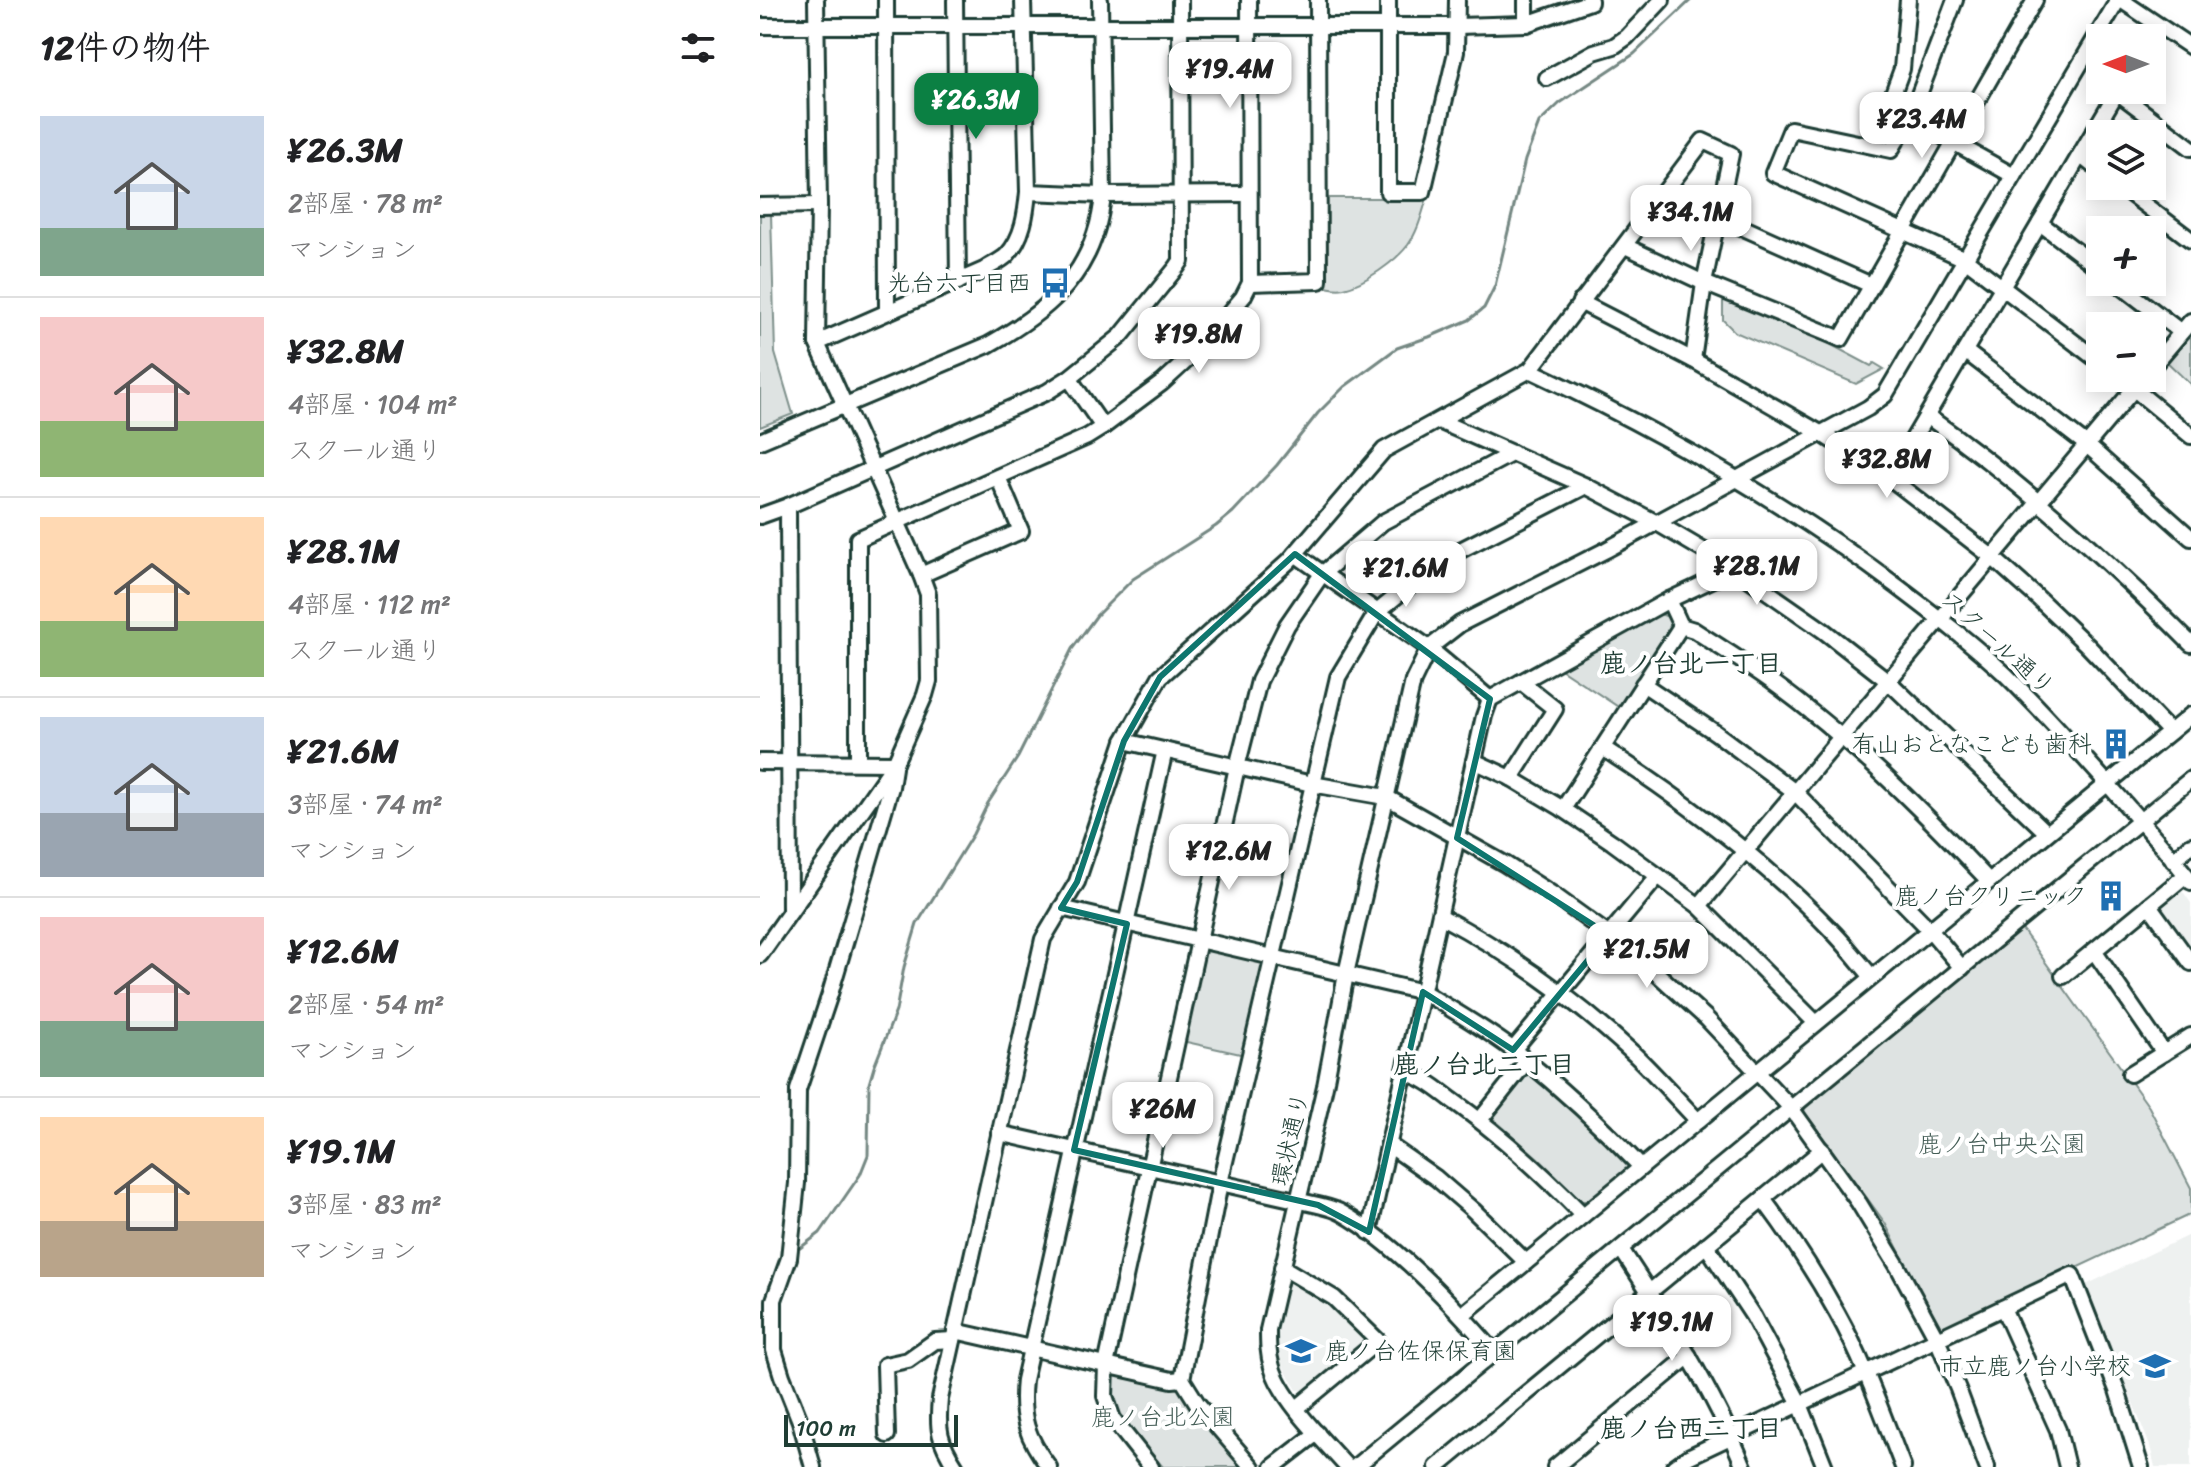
<!DOCTYPE html>
<html lang="ja">
<head>
<meta charset="utf-8">
<style>
  :root { --surface:#fff; --page:#f6f6f6; --text:#202124; --muted:#757577; --line:#e0e0e0; --accent:#0b8043 }
  body { margin:0; font-family:Sriracha,"Klee One",sans-serif; background:var(--page); color:var(--text); height:100vh; display:flex; flex-direction:column; font-size:30px; white-space:nowrap }
  * { box-sizing:border-box; margin:0 }
  p { font-size:26px; color:var(--muted) }
  .icon { flex:none; width:44px; height:44px; fill:none; stroke:currentColor; stroke-width:2; stroke-linecap:round; stroke-linejoin:round }
  .map { position:relative; flex:1; overflow:hidden }
  .drawer { display:flex; flex-direction:column; background:var(--surface); width:760px }
  .drawer>* { flex:none }
  .needle { width:52px; rotate:270deg }
  .fabs { position:absolute; left:1326px; top:24px; display:grid; gap:16px }
  .fabs a { display:grid; place-items:center; width:80px; height:80px; border-radius:0px; background:var(--surface); box-shadow:0 4px 20px #0003; font-size:40px }
  .scale { position:absolute; left:24px; bottom:20px; width:174px; box-sizing:border-box; padding-left:8px; border:4px solid #1f3d34; border-top:0; font-size:22px; line-height:28px; white-space:nowrap; color:#1f3d34; -webkit-text-stroke:6px #fff; paint-order:stroke }
  .price { position:absolute; translate:-50% -68px; padding:0 18px; border-radius:16px; background:#fff; color:#222; font-size:26px; line-height:52px; filter:drop-shadow(0 2px 4px #0008) }
  .price::after { content:''; position:absolute; left:50%; top:48px; width:24px; height:18px; margin-left:-12px; background:inherit; clip-path:polygon(0 0,100% 0,50% 100%) }
  .price.on { background:var(--accent); color:#fff }
  ul { padding:0; list-style:none }
  li { display:flex; align-items:center; gap:24px; height:200px; padding:0 40px }
  li+li { border-top:2px solid var(--line) }
  li span { display:grid; place-items:center; flex:none; width:224px; height:160px; border-radius:0px; color:#555 }
  li>.icon { margin-inline-start:auto }
  span .icon { width:96px; height:96px; fill:#fffc; stroke-width:1 }
  li b { font-size:34px }
  h2 { display:flex; justify-content:space-between; align-items:center; height:96px; padding:0 40px; font-size:34px }
  main { display:flex; flex:1; min-height:0 }
  .map>svg:first-child { display:block }
  .built { fill:#eef1f0 }
  .green { fill:#dee3e2; stroke:#7e908b; stroke-width:2 }
  .lines { fill:none; stroke-linecap:round; stroke-linejoin:round }
  .stream { stroke:#758883; stroke-width:3 }
  .minor-casing { stroke:#1f3d34; stroke-width:20 }
  .minor { stroke:#fff; stroke-width:14 }
  .marked { fill:none; stroke:#0f766e; stroke-width:6; stroke-linejoin:round }
  .labels { text-anchor:middle; dominant-baseline:central; stroke-width:8; stroke-linejoin:round; paint-order:stroke }
  .poi-label { font-size:24px; fill:#1f3d34; stroke:#fff; text-anchor:end }
  .street-label { font-size:24px; fill:#1f3d34; stroke:#fff }
  .park-label { font-size:24px; fill:#455e57; stroke:#fff }
  .neighbourhood-label { font-size:26px; font-weight:bold; fill:#1f3d34; stroke:#fff }
</style>
</head>
<body>
<main>
<section class="drawer">
<h2>12件の物件<svg class="icon" aria-label="filters" viewBox="0 0 24 24"><path d="M4 7h16M4 17h16"/><circle cx="9" cy="7" r="2"/><circle cx="15" cy="17" r="2"/></svg></h2>
<ul>
<li><span style="background:linear-gradient(#c9d6e8 70%,#7fa58c 0)"><svg class="icon" aria-label="home" viewBox="0 0 24 24"><path d="M3 11l9-7 9 7M6 9v11h12V9"/></svg></span><div><b>¥26.3M</b><p>2部屋 · 78 m²</p><p>マンション</p></div></li>
<li><span style="background:linear-gradient(#f6c9c9 65%,#8fb573 0)"><svg class="icon" aria-label="home" viewBox="0 0 24 24"><path d="M3 11l9-7 9 7M6 9v11h12V9"/></svg></span><div><b>¥32.8M</b><p>4部屋 · 104 m²</p><p>スクール通り</p></div></li>
<li><span style="background:linear-gradient(#ffd9b3 65%,#8fb573 0)"><svg class="icon" aria-label="home" viewBox="0 0 24 24"><path d="M3 11l9-7 9 7M6 9v11h12V9"/></svg></span><div><b>¥28.1M</b><p>4部屋 · 112 m²</p><p>スクール通り</p></div></li>
<li><span style="background:linear-gradient(#c9d6e8 60%,#9aa5b1 0)"><svg class="icon" aria-label="home" viewBox="0 0 24 24"><path d="M3 11l9-7 9 7M6 9v11h12V9"/></svg></span><div><b>¥21.6M</b><p>3部屋 · 74 m²</p><p>マンション</p></div></li>
<li><span style="background:linear-gradient(#f6c9c9 65%,#7fa58c 0)"><svg class="icon" aria-label="home" viewBox="0 0 24 24"><path d="M3 11l9-7 9 7M6 9v11h12V9"/></svg></span><div><b>¥12.6M</b><p>2部屋 · 54 m²</p><p>マンション</p></div></li>
<li><span style="background:linear-gradient(#ffd9b3 65%,#b9a48a 0)"><svg class="icon" aria-label="home" viewBox="0 0 24 24"><path d="M3 11l9-7 9 7M6 9v11h12V9"/></svg></span><div><b>¥19.1M</b><p>3部屋 · 83 m²</p><p>マンション</p></div></li>
</ul>
</section>
<div class="map">
<svg width="1431" height="1467" viewBox="0 0 1431 1467">
  <rect width="100%" height="100%" fill="#fff"/>
  <filter id="ink" filterUnits="userSpaceOnUse"><feTurbulence type="fractalNoise" baseFrequency=".0125" numOctaves="2"/><feDisplacementMap in="SourceGraphic" scale="16" xChannelSelector="R" yChannelSelector="G"/><feConvolveMatrix kernelMatrix="1 2 1 2 8 2 1 2 1" color-interpolation-filters="sRGB"/></filter>
  <g filter="url(#ink)">
    <g class="built">
      <polygon points="1416,890 1424,893 1431,903 1431,953 1401,911 1401,902"/>
      <polygon points="1431,1234 1431,1467 1395,1467 1390,1446 1326,1285"/>
      <polygon points="531,1278 572,1304 609,1341 546,1391 537,1390 529,1377 521,1362 517,1348 518,1334 527,1283"/>
    </g>
    <g class="green">
      <path d="M565 198H667C662 214 658 231 648 245 635 262 605 283 584 288 578 290 572 288 565 287Z"/>
      <polygon points="0,213 11,214 15,353 33,414 0,427"/>
      <polygon points="968,297 1034,325 1111,366 1114,363 1124,369 1096,384 975,332 963,320 963,299"/>
      <polygon points="1431,328 1431,385 1404,359"/>
      <polygon points="895,612 911,618 912,630 860,708 798,667"/>
      <polygon points="1261,928 1389,1107 1431,1188 1431,1214 1180,1332 1125,1223 1044,1111 1047,1104"/>
      <polygon points="443,947 506,961 485,1055 422,1041"/>
      <polygon points="765,1069 780,1079 870,1161 871,1167 829,1201 822,1201 778,1158 730,1116"/>
      <path d="M355 1372 422 1384 486 1467H403C387 1448 352 1416 350 1391 350 1384 353 1378 355 1372Z"/>
    </g>
    <g class="lines">
      <g class="stream">
        <polyline points="36,1251 60,1233 100,1175 108,1155 109,1084 114,1067 136,1011 144,967 157,924 213,834 228,803 258,757 312,649 337,615 373,579 456,526 473,512 517,465 558,413 584,387 637,348 669,337 709,320 724,308 735,286 765,160 779,123 800,103 874,54 931,0"/>
        <polyline points="9,1287 16,1275"/>
      </g>
      <g class="minor-casing">
        <g id="minor">
          <polyline points="126,0 127,312"/>
          <polyline points="195,0 198,282"/>
          <polyline points="628,0 628,192 663,192 696,52 697,0"/>
          <polyline points="766,0 766,24"/>
          <polyline points="1195,0 1150,118 1131,150 1031,129 1013,173 1205,259 1340,362"/>
          <polyline points="1361,0 1431,47"/>
          <polyline points="0,26 697,26 766,24 830,2 830,0"/>
          <polyline points="787,78 834,52 854,46 867,37 902,0"/>
          <polyline points="1150,118 1254,176"/>
          <polyline points="1146,125 1128,107 1142,69 1148,0"/>
          <polyline points="1320,155 1340,171"/>
          <polyline points="1360,186 1431,240"/>
          <polyline points="268,192 343,195 489,194"/>
          <polyline points="0,206 59,205"/>
          <polyline points="957,216 1111,285"/>
          <polyline points="1280,223 1340,269"/>
          <polyline points="865,246 944,283 1081,339 1275,0"/>
          <polyline points="1356,282 1421,332"/>
          <polyline points="490,283 559,281 558,0"/>
          <polyline points="820,302 933,360 1062,434 1130,478 1232,557 1278,598 1327,645 1410,732"/>
          <path d="M57 343 224 270C231 265 241 261 247 255 263 238 266 214 268 192L263 0"/>
          <polyline points="1205,351 1327,445 1431,538"/>
          <polyline points="1392,367 1431,321"/>
          <path d="M770 370C900 431 1023 500 1138 587 1175 615 1212 643 1246 675 1286 714 1324 757 1361 799 1385 827 1410 853 1431 882"/>
          <polyline points="309,378 343,427"/>
          <polyline points="1361,378 1431,436"/>
          <path d="M1167 416C1263 483 1349 561 1431 644"/>
          <polyline points="679,421 826,486 897,523 975,569 1064,631 1128,681 1287,833"/>
          <path d="M0 441 228 345C291 310 336 271 343 195L340 0"/>
          <polyline points="1130,478 1357,92 1431,148"/>
          <polyline points="28,506 30,912"/>
          <polyline points="0,516 28,506 287,392 309,378 361,336 417,267 421,261 420,0"/>
          <polyline points="535,554 669,648 730,699"/>
          <polyline points="161,575 261,531 238,477"/>
          <path d="M909 600 921 626 934 630C960 647 986 663 1011 681 1091 739 1161 809 1228 880"/>
          <polyline points="883,684 956,733 1035,792 1170,930 1202,968"/>
          <polyline points="364,741 552,784 626,797 745,864 795,896 849,935 891,968 946,1018 1031,1108 1099,1203 1138,1267 1177,1339 1198,1389 1227,1467"/>
          <path d="M843 748C925 801 1004 860 1072 931 1086 945 1099 962 1112 977"/>
          <polyline points="714,761 751,778 803,809 852,842 939,906 1056,1023"/>
          <polyline points="0,762 135,763"/>
          <polyline points="98,762 98,539 327,437 343,427 402,383 439,349 483,297 490,283 489,0"/>
          <polyline points="751,778 795,709 761,682"/>
          <polyline points="803,809 921,626"/>
          <polyline points="1413,860 1431,845"/>
          <polyline points="1389,905 1431,963"/>
          <polyline points="939,906 1383,378"/>
          <path d="M301 908 663 992C693 1010 724 1028 752 1049 798 1085 841 1125 881 1167"/>
          <path d="M680 916C750 953 816 1000 874 1054 896 1075 917 1099 938 1121"/>
          <polyline points="1334,951 1404,1053"/>
          <polyline points="0,955 135,763 165,695 169,681 168,594 161,575 57,343 59,205 56,0"/>
          <polyline points="1303,976 1426,875"/>
          <polyline points="753,1050 898,876"/>
          <path d="M644 1073C664 1077 676 1088 692 1100 740 1134 782 1173 823 1215"/>
          <polyline points="1370,1074 1431,1036"/>
          <polyline points="720,1120 766,1062"/>
          <path d="M239 1133 558 1205C566 1207 575 1209 582 1213 635 1243 695 1307 735 1353"/>
          <polyline points="629,1145 676,1178 713,1210 766,1262"/>
          <path d="M1003 1199C1030 1235 1055 1273 1077 1313 1104 1361 1123 1416 1143 1467"/>
          <polyline points="609,1232 724,716 730,699 909,600 975,569"/>
          <polyline points="946,1245 993,1316 1040,1404 1065,1467"/>
          <path d="M861 1249C907 1319 953 1389 984 1467"/>
          <polyline points="522,1267 574,1298 618,1341 537,1408"/>
          <polyline points="1243,1308 1298,1430 1307,1467"/>
          <polyline points="702,1315 1431,715"/>
          <polyline points="195,1331 412,1380 422,1379"/>
          <polyline points="127,1435 125,1365 148,1360 175,1341 193,1340"/>
          <polyline points="53,1467 40,1421 22,1376 14,1350 14,1300 29,1258 37,1183 38,1090 70,994 131,787 134,768"/>
          <path d="M196 1467C179 1441 177 1429 180 1399L283 939 317 882 364 741 400 677 529 561 624 450 770 370 943 141 971 154 944 283 933 360"/>
          <path d="M289 1467C267 1438 260 1418 264 1380L405 750"/>
          <polyline points="391,1467 353,1419 345,1396 346,1365 477,767 499,681 527,625 562,574 623,522 753,453"/>
          <polyline points="492,1467 437,1403 422,1379 460,1183 578,677 617,612 681,560 826,486"/>
          <polyline points="513,1467 557,1433"/>
          <path d="M587 1467C564 1441 521 1399 512 1367 508 1354 508 1343 508 1330L565 1086 586 974 653 681 669 648 700 624 846 550 1108 408 1125 395 1358 0"/>
          <polyline points="595,1467 1431,779"/>
          <polyline points="677,1467 1062,1150"/>
          <polyline points="795,1467 929,1356"/>
          <polyline points="914,1467 928,1457 1312,1275 1357,1390 1381,1467"/>
        </g>
      </g>
      <use href="#minor" class="minor"/>
    </g>
  </g>
  <path class="marked" d="M535 554 730 699 697 838 849 935 753 1050 663 992 609 1232 558 1205 314 1150 367 924 301 908 317 882 364 741 400 677Z"/>
  <defs>
    <g id="bus-bare" transform="scale(2.4)"><path d="M-5-6H5V4H4V6H2V4H-2V6H-4V4H-5ZM-3.5-4V0h7V-4ZM-3.5 1.2v1.5H-2V1.2ZM2 1.2v1.5H3.5V1.2Z" fill="#1f6fb2" stroke="#fff" stroke-width="2.5" paint-order="stroke"/></g>
    <g id="building-bare" transform="scale(2.4)"><path d="M-4-6H4V6H1V3H-1V6H-4ZM-2.5-4.3h1.7v1.8h-1.7ZM.8-4.3h1.7v1.8H.8ZM-2.5-1h1.7V.8h-1.7ZM.8-1h1.7V.8H.8Z" fill="#1f6fb2" stroke="#fff" stroke-width="2.5" paint-order="stroke"/></g>
    <g id="school-bare" transform="scale(2.4)"><path d="M0-5L7-2L0 1L-7-2ZM-4 1L0 2.5L4 1V4Q0 6-4 4Z" fill="#1f6fb2" stroke="#fff" stroke-width="2.5" paint-order="stroke"/></g>
  </defs>
  <g fill-rule="evenodd">
    <use href="#bus-bare" x="295" y="283"/>
    <use href="#building-bare" x="1356" y="744"/>
    <use href="#building-bare" x="1351" y="896"/>
    <use href="#school-bare" x="541" y="1351"/>
    <use href="#school-bare" x="1395" y="1366"/>
  </g>
  <g class="labels">
    <g class="poi-label">
      <text x="271" y="283">光台六丁目西</text>
      <text x="1332" y="744">有山おとなこども歯科</text>
      <text x="1327" y="896">鹿ノ台クリニック</text>
      <text x="565" y="1351" text-anchor="start">鹿ノ台佐保保育園</text>
      <text x="1371" y="1366">市立鹿ノ台小学校</text>
    </g>
    <g class="street-label">
      <text transform="translate(1238 643) rotate(42)">スクール通り</text>
      <text transform="translate(530 1139) rotate(-77)">環状通り</text>
    </g>
    <g class="park-label">
      <text x="1242" y="1144">鹿ノ台中央公園</text>
      <text x="403" y="1417">鹿ノ台北公園</text>
    </g>
    <g class="neighbourhood-label">
      <text x="931" y="663">鹿ノ台北一丁目</text>
      <text x="724" y="1064">鹿ノ台北二丁目</text>
      <text x="931" y="1428">鹿ノ台西二丁目</text>
    </g>
  </g>
</svg>
<div class="fabs">
<a><svg class="needle" viewBox="-14 -14 28 28"><path d="M0-13l5 13h-10z" fill="#e53935"/><path d="M0 13l5-13h-10z" fill="#757577"/></svg></a>
<a><svg class="icon" aria-label="layers" viewBox="0 0 24 24"><path d="M12 4l9 5-9 5-9-5zM3 14l9 5 9-5"/></svg></a>
<a>+</a>
<a>−</a>
</div>
<div class="scale">100 m</div>
<b class="price" style="left:470px;top:110px">¥19.4M</b>
<b class="price on" style="left:216px;top:141px">¥26.3M</b>
<b class="price" style="left:1162px;top:160px">¥23.4M</b>
<b class="price" style="left:931px;top:253px">¥34.1M</b>
<b class="price" style="left:439px;top:375px">¥19.8M</b>
<b class="price" style="left:1127px;top:500px">¥32.8M</b>
<b class="price" style="left:997px;top:607px">¥28.1M</b>
<b class="price" style="left:646px;top:609px">¥21.6M</b>
<b class="price" style="left:469px;top:892px">¥12.6M</b>
<b class="price" style="left:887px;top:990px">¥21.5M</b>
<b class="price" style="left:403px;top:1150px">¥26M</b>
<b class="price" style="left:912px;top:1363px">¥19.1M</b>
</div>
</main>
</body>
</html>
